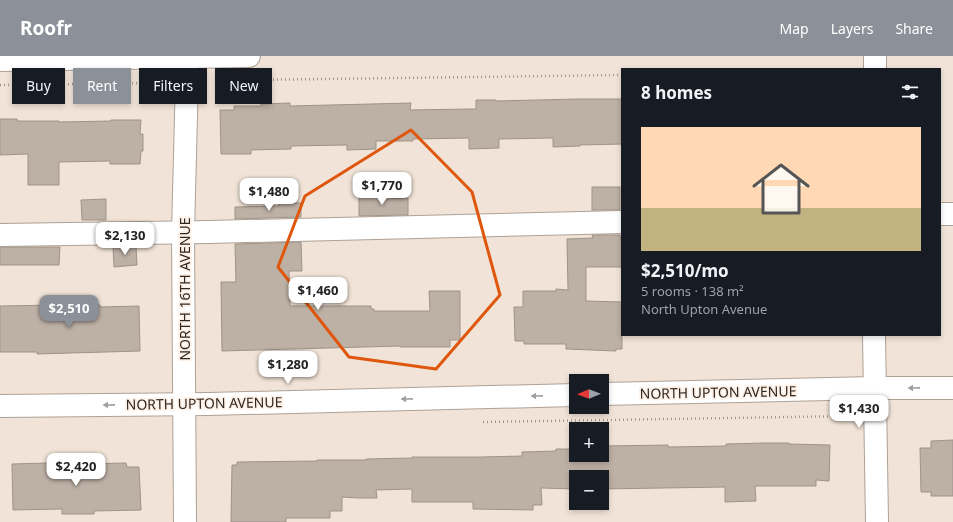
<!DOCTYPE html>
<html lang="en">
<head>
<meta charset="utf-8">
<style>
  :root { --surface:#171b24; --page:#20242c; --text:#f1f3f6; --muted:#9ea1a6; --line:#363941; --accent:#8c9099 }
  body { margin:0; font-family:"Noto Sans",sans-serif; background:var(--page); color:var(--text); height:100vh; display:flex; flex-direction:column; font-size:15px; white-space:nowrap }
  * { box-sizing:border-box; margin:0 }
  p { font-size:13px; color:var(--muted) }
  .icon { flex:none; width:22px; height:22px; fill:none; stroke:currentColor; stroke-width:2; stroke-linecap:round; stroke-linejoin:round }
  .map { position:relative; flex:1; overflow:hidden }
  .details { position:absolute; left:621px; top:12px; width:320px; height:268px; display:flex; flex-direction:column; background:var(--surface); border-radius:0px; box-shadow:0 2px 6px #0003 }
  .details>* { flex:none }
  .hud { position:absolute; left:12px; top:12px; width:380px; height:36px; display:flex; gap:8px }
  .needle { width:26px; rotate:269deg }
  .fabs { position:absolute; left:569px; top:318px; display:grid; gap:8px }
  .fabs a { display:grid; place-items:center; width:40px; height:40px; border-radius:0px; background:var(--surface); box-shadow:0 2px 6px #0003; font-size:20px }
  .price { position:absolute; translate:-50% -34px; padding:0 9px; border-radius:8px; background:#fff; color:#222; font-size:13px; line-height:26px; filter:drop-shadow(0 1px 2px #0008) }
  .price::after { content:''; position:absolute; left:50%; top:24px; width:12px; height:9px; margin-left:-6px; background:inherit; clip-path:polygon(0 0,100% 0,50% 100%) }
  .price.current { background:var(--accent); color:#fff }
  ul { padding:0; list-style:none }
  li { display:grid; align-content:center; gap:8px; height:212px; padding:0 20px }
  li+li { border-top:1px solid var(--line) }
  li span { display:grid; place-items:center; height:124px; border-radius:0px; color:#555 }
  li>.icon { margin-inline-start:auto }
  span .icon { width:72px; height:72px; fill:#fffc; stroke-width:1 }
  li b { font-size:17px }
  h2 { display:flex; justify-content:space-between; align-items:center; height:48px; padding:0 20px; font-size:17px }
  .tag { padding:0 14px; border-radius:0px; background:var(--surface); box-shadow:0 2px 6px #0003; font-size:14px; line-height:36px }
  .tag.current { background:var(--accent); color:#fff }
  header { display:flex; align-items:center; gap:24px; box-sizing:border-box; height:56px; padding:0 20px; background:var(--accent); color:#fff }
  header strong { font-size:19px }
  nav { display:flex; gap:22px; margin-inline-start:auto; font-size:14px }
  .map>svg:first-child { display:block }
  .building { fill:#bdb0a5; stroke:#9f9388 }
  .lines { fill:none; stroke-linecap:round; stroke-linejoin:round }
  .minor-casing { stroke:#aea196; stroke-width:24 }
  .path { stroke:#a1968e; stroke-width:2.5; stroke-dasharray:1 3; stroke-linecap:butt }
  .minor { stroke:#fff; stroke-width:22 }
  .oneway { fill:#a09e9c }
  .marked { fill:none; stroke:#df560d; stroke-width:3; stroke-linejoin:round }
  .labels { text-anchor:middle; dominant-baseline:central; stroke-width:3.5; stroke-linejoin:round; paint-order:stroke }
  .street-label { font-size:14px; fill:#2c2723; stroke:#fef0e5 }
</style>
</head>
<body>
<header>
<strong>Roofr</strong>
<nav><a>Map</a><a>Layers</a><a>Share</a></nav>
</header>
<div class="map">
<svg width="953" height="466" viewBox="0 0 953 466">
  <rect width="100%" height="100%" fill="#f1e3d7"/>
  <g class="building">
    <polygon points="578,43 622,43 622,88 580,89 580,90 553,91 553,82 499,83 499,92 469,93 469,82 413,83 413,85 376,85 376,93 347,94 347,89 291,90 291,93 251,94 251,98 221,98 220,54 234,54 234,50 261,50 261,48 290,47 290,50 411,47 410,54 469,53 476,53 476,44 496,44 496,45"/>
    <polygon points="0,63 17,63 17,65 59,65 59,66 111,65 111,64 141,64 140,78 143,78 143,95 141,95 140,108 110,108 110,105 59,106 59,129 28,129 28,98 0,99"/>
    <rect x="592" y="131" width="28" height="23"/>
    <polygon points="383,137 383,143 408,142 408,159 359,160 359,138"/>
    <polygon points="106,143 106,164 82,164 81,144"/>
    <polygon points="279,147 301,147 301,161 235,163 235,151 279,150"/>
    <polygon points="592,179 620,179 621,184 622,184 622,211 586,211 586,245 622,246 622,293 616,293 616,295 566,293 566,288 524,288 524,285 515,285 514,251 523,251 523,235 556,235 556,233 568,234 567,183 593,182"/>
    <polygon points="301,186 302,215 289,215 290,250 371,250 371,253 374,253 374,255 430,255 429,235 460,235 460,284 450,284 450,291 400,291 400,290 222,295 221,226 236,226 235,188"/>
    <polygon points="113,190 136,190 137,209 114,211"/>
    <polygon points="0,191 60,191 59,209 0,209"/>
    <polygon points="57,249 100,249 100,251 139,250 140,295 37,298 37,296 0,296 0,250"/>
    <polygon points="953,384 953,440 931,440 931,436 921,436 920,392 931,392 931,385"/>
    <polygon points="765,387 789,387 789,388 830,389 829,425 816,424 816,430 755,430 756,445 725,446 725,431 602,433 602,421 576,421 576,433 541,432 542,449 533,449 533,454 473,453 473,446 412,446 412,433 376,434 377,442 358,442 342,441 342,455 330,455 330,462 286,462 286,466 231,466 232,409 237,409 237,406 317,405 317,404 366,404 366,403 412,402 412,401 481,401 522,400 522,396 556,395 556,393 576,393 576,399 602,399 602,390 668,389 668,391 726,390 726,388"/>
    <polygon points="83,406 83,408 126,407 127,411 139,411 141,454 94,455 94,458 62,458 62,453 13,454 12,408"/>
  </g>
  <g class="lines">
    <g class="minor-casing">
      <g id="minor">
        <polyline points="875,0 875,13"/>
        <polyline points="0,4 249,0"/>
        <polyline points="940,158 953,158"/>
        <polyline points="0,179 209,176 622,166"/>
        <polyline points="874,279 877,466"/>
        <polyline points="602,338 875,332 953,332"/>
        <polyline points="0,350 209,348 576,339"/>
        <polyline points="185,466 183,177 187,21 187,0"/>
      </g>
    </g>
    <g class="path">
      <polyline points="249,24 622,19"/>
      <polyline points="0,29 161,27 164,24"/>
      <polyline points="483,366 852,360 853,358"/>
    </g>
    <use href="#minor" class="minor"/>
  </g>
  <defs><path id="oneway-solid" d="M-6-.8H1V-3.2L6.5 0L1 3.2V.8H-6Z"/></defs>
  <g class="oneway">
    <use href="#oneway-solid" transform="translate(914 332) rotate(179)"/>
    <use href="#oneway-solid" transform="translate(537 340) rotate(179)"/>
    <use href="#oneway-solid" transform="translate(407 343) rotate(179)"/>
    <use href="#oneway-solid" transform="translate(109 349) rotate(179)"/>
  </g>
  <path class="marked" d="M411 74 472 136 500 239 436 313 349 301 278 211 305 140Z"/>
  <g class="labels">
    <g class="street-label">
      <text transform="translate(184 233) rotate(-90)">NORTH 16TH AVENUE</text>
      <text transform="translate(718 336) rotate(-1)">NORTH UPTON AVENUE</text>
      <text transform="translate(204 347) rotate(-1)">NORTH UPTON AVENUE</text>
    </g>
  </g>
</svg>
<div class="fabs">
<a><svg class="needle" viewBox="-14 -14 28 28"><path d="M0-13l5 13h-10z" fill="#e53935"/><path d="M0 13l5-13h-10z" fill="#9ea1a6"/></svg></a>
<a>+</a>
<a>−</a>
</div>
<b class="price" style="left:382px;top:150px">$1,770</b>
<b class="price" style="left:269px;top:156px">$1,480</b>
<b class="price" style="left:125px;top:200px">$2,130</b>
<b class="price" style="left:318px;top:255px">$1,460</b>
<b class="price current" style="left:69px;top:273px">$2,510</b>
<b class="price" style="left:288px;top:329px">$1,280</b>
<b class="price" style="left:859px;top:373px">$1,430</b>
<b class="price" style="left:76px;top:431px">$2,420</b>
<div class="hud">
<a class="tag">Buy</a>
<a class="tag current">Rent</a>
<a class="tag">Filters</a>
<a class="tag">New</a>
</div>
<section class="details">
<h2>8 homes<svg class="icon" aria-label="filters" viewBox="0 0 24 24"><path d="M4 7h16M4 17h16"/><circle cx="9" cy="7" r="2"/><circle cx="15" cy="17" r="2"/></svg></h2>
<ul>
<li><span style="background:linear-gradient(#ffd9b3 65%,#c2b280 0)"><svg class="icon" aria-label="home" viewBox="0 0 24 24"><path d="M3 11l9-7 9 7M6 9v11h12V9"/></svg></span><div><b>$2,510/mo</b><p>5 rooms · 138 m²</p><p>North Upton Avenue</p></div></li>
</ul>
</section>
</div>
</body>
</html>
